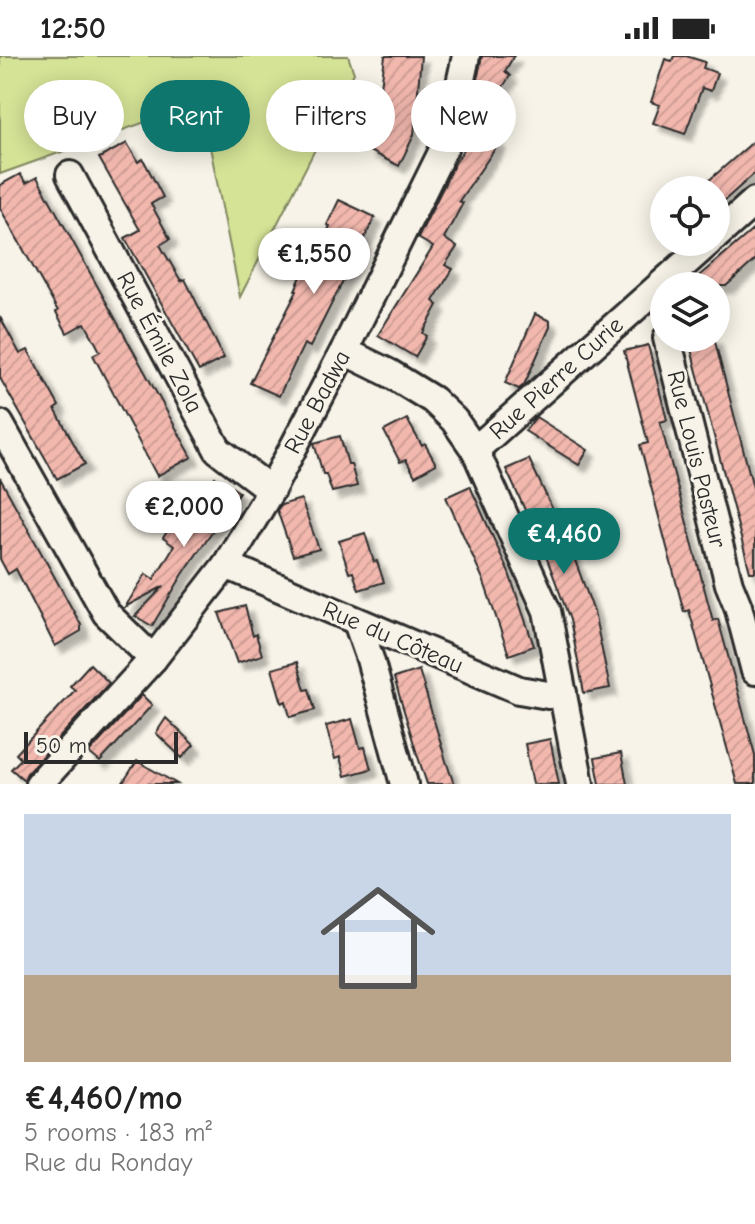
<!DOCTYPE html>
<html lang="en">
<head>
<meta charset="utf-8">
<style>
  :root { --surface:#fff; --page:#f6f6f6; --text:#222; --muted:#767676; --accent:#0f766e }
  body { margin:0; font-family:"Comic Neue",sans-serif; background:var(--page); color:var(--text); height:100vh; display:flex; flex-direction:column; font-size:30px; white-space:nowrap }
  * { box-sizing:border-box; margin:0 }
  p { font-size:26px; color:var(--muted) }
  .icon { flex:none; width:44px; height:44px; fill:none; stroke:currentColor; stroke-width:2; stroke-linecap:round; stroke-linejoin:round }
  .map { position:relative; height:728px; overflow:hidden }
  .details { display:flex; flex-direction:column; background:var(--surface); flex:1 }
  .details>* { flex:none }
  .top-card { position:absolute; left:24px; top:24px; width:708px; height:72px; display:flex; gap:16px }
  .fabs { position:absolute; left:650px; top:120px; display:grid; gap:16px }
  .fabs a { display:grid; place-items:center; width:80px; height:80px; border-radius:50%; background:var(--surface); box-shadow:0 4px 20px #0003; font-size:40px }
  .scale { position:absolute; left:24px; bottom:20px; width:154px; box-sizing:border-box; padding-left:8px; border:4px solid #2b2b2b; border-top:0; font-size:22px; line-height:28px; white-space:nowrap; color:#2b2b2b; -webkit-text-stroke:6px #f7f3e8; paint-order:stroke }
  .price { position:absolute; translate:-50% -68px; padding:0 18px; border-radius:28px; background:#fff; color:#222; font-size:26px; line-height:52px; filter:drop-shadow(0 2px 4px #0008) }
  .price::after { content:''; position:absolute; left:50%; top:48px; width:24px; height:18px; margin-left:-12px; background:inherit; clip-path:polygon(0 0,100% 0,50% 100%) }
  .price.on { background:var(--accent); color:#fff }
  ul { padding:0; list-style:none }
  li { display:grid; align-content:center; gap:16px; height:424px; padding:0 24px }
  li span { display:grid; place-items:center; height:248px; border-radius:0px; color:#555 }
  li>.icon { margin-inline-start:auto }
  span .icon { width:144px; height:144px; fill:#fffc; stroke-width:1 }
  li b { font-size:34px }
  .pill { padding:0 28px; border-radius:36px; background:var(--surface); box-shadow:0 4px 20px #0003; font-size:28px; line-height:72px }
  .pill.on { background:var(--accent); color:#fff }
  .status { display:flex; justify-content:space-between; align-items:center; height:56px; padding:0 40px; background:var(--surface); direction:ltr }
  .status svg { height:22px; fill:currentColor }
  .map>svg:first-child { display:block }
  .green { fill:#d4e396; stroke:#808760; stroke-width:2 }
  .building { fill:url(#building-hatch); stroke:#2b2b2b; stroke-width:2; filter:url(#shadow) }
  .lines { fill:none; stroke-linecap:round; stroke-linejoin:round }
  .minor-casing { stroke:#2b2b2b; stroke-width:32 }
  .minor { stroke:#f7f3e8; stroke-width:26 }
  .labels { text-anchor:middle; dominant-baseline:central; stroke-width:6; stroke-linejoin:round; paint-order:stroke }
  .street-label { font-size:24px; fill:#2b2b2b; stroke:#f7f3e8 }
</style>
</head>
<body>
<div class="status"><b>12:50</b><svg viewBox="0 0 49 12"><path d="M0 12V9h3v3zM5 12V6h3v6zM10 12V3h3v9zM15 12V0h3v12zM26 1h20v11H26zM47 4h2v5h-2z"/></svg></div>
<div class="map">
<svg width="755" height="728" viewBox="0 0 755 728">
  <defs>
    <pattern id="building-hatch" width="6" height="6" patternUnits="userSpaceOnUse" patternTransform="scale(2)"><rect width="6" height="6" fill="#f2b8ae"/><path d="M-1 1l2-2M0 6l6-6M5 7l2-2" fill="none" stroke="#d09e96"/></pattern>
    <filter id="shadow"><feDropShadow dx="7" dy="7" stdDeviation="2" flood-color="#0004"/></filter>
  </defs>
  <rect width="100%" height="100%" fill="#f7f3e8"/>
  <filter id="ink" filterUnits="userSpaceOnUse"><feTurbulence type="fractalNoise" baseFrequency=".0125" numOctaves="2"/><feDisplacementMap in="SourceGraphic" scale="16" xChannelSelector="R" yChannelSelector="G"/><feConvolveMatrix kernelMatrix="1 2 1 2 8 2 1 2 1" color-interpolation-filters="sRGB"/></filter>
  <g filter="url(#ink)">
    <polygon class="green" points="0,0 348,0 354,17 240,241 201,46 0,118"/>
    <g class="building">
      <polygon points="385,0 421,0 414,79 399,110 367,94 387,55 378,54"/>
      <polygon points="482,0 514,0 505,15 510,20 483,61 471,54"/>
      <polygon points="674,0 686,0 705,6 703,12 717,17 711,35 702,32 685,78 653,67 660,49 651,46 665,3 672,5"/>
      <polygon points="477,74 499,87 459,145 463,147 444,182 457,191 445,209 453,213 433,245 438,249 423,277 427,280 415,301 378,279 433,191 418,182 455,107"/>
      <polygon points="755,84 755,117 716,152 716,134 698,134"/>
      <polygon points="127,87 138,106 143,103 163,141 151,148 170,183 160,189 181,225 185,223 224,302 199,315 125,182 140,174 99,102"/>
      <polygon points="20,118 26,127 37,121 192,401 157,420 93,299 100,295 85,267 67,277 56,256 58,255 0,152 0,129"/>
      <polygon points="339,144 375,161 310,291 304,288 279,340 250,327 297,235 295,234 306,209 310,211 330,170 327,169"/>
      <polygon points="755,172 755,204 735,222 726,230 687,230"/>
      <polygon points="535,258 550,265 550,271 524,329 519,333 505,327"/>
      <polygon points="0,261 20,298 28,294 59,350 55,353 85,408 57,423 0,322"/>
      <polygon points="688,282 714,282 755,439 755,516 750,516"/>
      <polygon points="648,289 667,364 660,366 713,565 718,563 755,699 755,728 737,728 689,554 684,556 640,389 648,387 624,295"/>
      <polygon points="536,361 588,394 579,409 525,375"/>
      <polygon points="407,363 422,390 425,388 436,408 415,420 406,404 400,406 384,375"/>
      <polygon points="340,380 348,408 351,408 357,430 332,436 326,418 323,418 314,387"/>
      <polygon points="529,403 569,488 594,556 610,632 584,637 570,564 544,495 506,413"/>
      <polygon points="215,421 225,430 227,428 239,436 183,518 152,570 135,560 164,530 125,551 146,518 154,523 174,490 163,482 175,463 187,471 200,448 198,445"/>
      <polygon points="0,422 81,569 81,575 55,590 16,513 8,518 0,503"/>
      <polygon points="470,430 509,517 534,590 509,599 483,523 446,441"/>
      <polygon points="301,443 319,493 293,500 277,454 281,449"/>
      <polygon points="365,477 374,506 377,505 384,526 359,534 353,516 349,517 339,485"/>
      <polygon points="245,550 253,580 256,578 262,599 237,607 219,557"/>
      <polygon points="297,606 305,634 309,633 315,654 290,661 286,645 282,647 272,613"/>
      <polygon points="90,608 109,627 27,717 24,724 11,713 21,703 16,698 75,634 70,630"/>
      <polygon points="419,614 446,705 454,728 427,728 417,698 394,622"/>
      <polygon points="142,639 152,649 100,706 89,697"/>
      <polygon points="166,662 194,689 182,702 156,677"/>
      <polygon points="352,663 360,692 365,691 371,713 345,720 340,701 335,703 326,670"/>
      <polygon points="550,683 559,728 533,728 525,688"/>
      <polygon points="621,697 627,728 600,728 595,702"/>
      <polygon points="137,705 177,728 122,728"/>
    </g>
    <g class="lines">
      <g class="minor-casing">
        <g id="minor">
          <polyline points="70,119 218,394 271,434"/>
          <polyline points="716,180 755,145"/>
          <polyline points="667,282 729,528 738,550 755,615"/>
          <polyline points="344,295 389,317 433,344 454,364 475,394 547,555 580,728"/>
          <polyline points="0,368 106,557 153,603"/>
          <polyline points="475,394 709,186"/>
          <polyline points="226,509 519,634 548,639 563,637"/>
          <polyline points="357,566 370,603 404,728"/>
          <polyline points="39,728 153,603 226,509 271,434 344,295 448,84 466,0"/>
        </g>
      </g>
      <use href="#minor" class="minor"/>
    </g>
  </g>
  <g class="labels">
    <g class="street-label">
      <text transform="translate(160 286) rotate(62)">Rue Émile Zola</text>
      <text transform="translate(556 322) rotate(-42)">Rue Pierre Curie</text>
      <text transform="translate(317 346) rotate(-62)">Rue Badwa</text>
      <text transform="translate(697 403) rotate(76)">Rue Louis Pasteur</text>
      <text transform="translate(393 581) rotate(23)">Rue du Côteau</text>
    </g>
  </g>
</svg>
<div class="fabs">
<a><svg class="icon" aria-label="locate" viewBox="0 0 24 24"><circle cx="12" cy="12" r="6"/><path d="M12 2v4M12 18v4M2 12h4M18 12h4"/></svg></a>
<a><svg class="icon" aria-label="layers" viewBox="0 0 24 24"><path d="M12 4l9 5-9 5-9-5zM3 14l9 5 9-5"/></svg></a>
</div>
<div class="scale">50 m</div>
<b class="price" style="left:314px;top:240px">€1,550</b>
<b class="price" style="left:184px;top:493px">€2,000</b>
<b class="price on" style="left:564px;top:520px">€4,460</b>
<div class="top-card">
<a class="pill">Buy</a>
<a class="pill on">Rent</a>
<a class="pill">Filters</a>
<a class="pill">New</a>
</div>
</div>
<section class="details">
<ul>
<li><span style="background:linear-gradient(#c9d6e8 65%,#b9a48a 0)"><svg class="icon" aria-label="home" viewBox="0 0 24 24"><path d="M3 11l9-7 9 7M6 9v11h12V9"/></svg></span><div><b>€4,460/mo</b><p>5 rooms · 183 m²</p><p>Rue du Ronday</p></div></li>
</ul>
</section>
</body>
</html>
